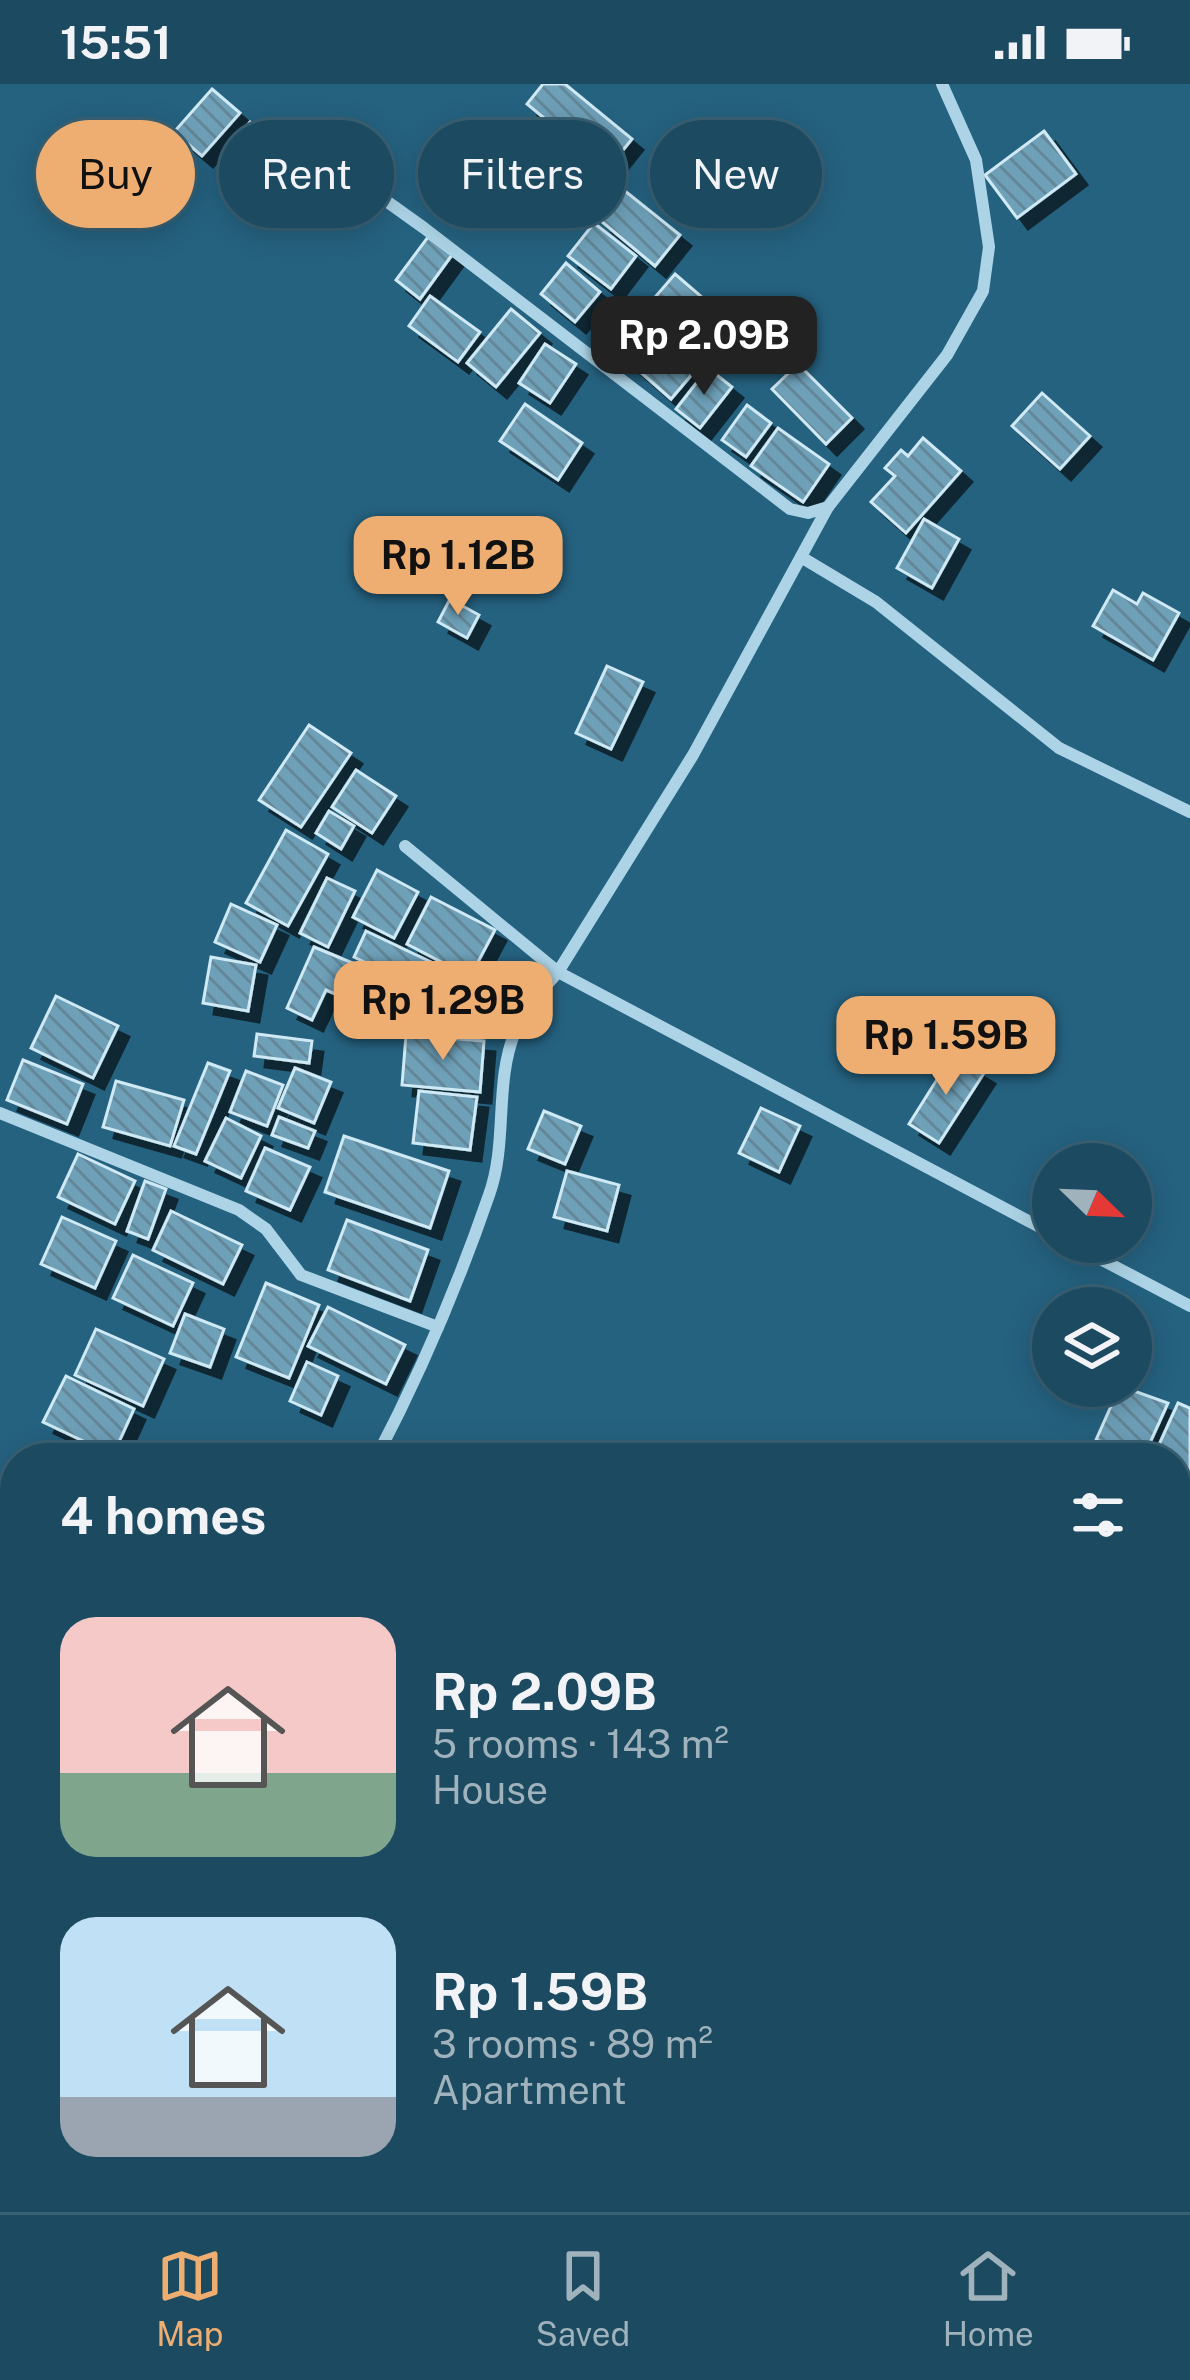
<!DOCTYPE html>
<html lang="en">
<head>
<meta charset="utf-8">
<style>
  :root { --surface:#1c4a60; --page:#255166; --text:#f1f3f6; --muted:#a0b3bd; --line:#3a6275; --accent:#efae71 }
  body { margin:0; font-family:"Public Sans",sans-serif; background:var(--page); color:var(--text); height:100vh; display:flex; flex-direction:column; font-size:45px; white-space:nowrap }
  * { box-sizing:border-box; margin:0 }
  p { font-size:39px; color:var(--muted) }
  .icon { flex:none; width:66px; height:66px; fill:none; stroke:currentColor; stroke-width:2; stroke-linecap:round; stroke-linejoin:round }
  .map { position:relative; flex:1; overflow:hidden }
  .drawer { position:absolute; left:0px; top:1359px; width:1191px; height:771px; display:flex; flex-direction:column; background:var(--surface); border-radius:48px 48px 0 0; box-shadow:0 6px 30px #0003,0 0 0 3px var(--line) }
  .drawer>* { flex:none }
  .hud { position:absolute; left:36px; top:36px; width:1119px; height:108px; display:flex; gap:24px }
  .needle { width:78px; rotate:113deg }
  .fabs { position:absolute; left:1032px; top:1059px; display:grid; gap:24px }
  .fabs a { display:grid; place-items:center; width:120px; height:120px; border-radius:50%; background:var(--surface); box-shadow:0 6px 30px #0003,0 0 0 3px var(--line); font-size:60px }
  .price { position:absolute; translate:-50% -102px; padding:0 27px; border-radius:24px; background:var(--accent); color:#111; font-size:39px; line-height:78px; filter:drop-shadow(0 3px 6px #0008) }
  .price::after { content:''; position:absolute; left:50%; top:72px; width:36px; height:27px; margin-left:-18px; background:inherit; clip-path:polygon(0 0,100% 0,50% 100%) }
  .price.on { background:#222; color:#fff }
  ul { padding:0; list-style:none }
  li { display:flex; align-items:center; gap:36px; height:300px; padding:0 60px }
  li span { display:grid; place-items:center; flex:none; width:336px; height:240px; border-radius:36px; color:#555 }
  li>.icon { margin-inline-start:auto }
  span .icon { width:144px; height:144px; fill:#fffc; stroke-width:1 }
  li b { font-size:51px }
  h2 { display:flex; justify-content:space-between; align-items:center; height:144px; padding:0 60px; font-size:51px }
  .tag { padding:0 42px; border-radius:54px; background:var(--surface); box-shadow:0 6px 30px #0003,0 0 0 3px var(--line); font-size:42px; line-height:108px }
  .tag.on { background:var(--accent); color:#111 }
  .status { display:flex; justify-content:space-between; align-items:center; height:84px; padding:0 60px; background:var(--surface); direction:ltr }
  .status svg { height:33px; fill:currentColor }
  .tab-bar { display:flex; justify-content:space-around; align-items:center; height:168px; border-top:3px solid var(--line); background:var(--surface); font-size:33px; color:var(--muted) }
  .tab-bar a { display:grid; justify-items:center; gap:6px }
  .tab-bar .on { color:var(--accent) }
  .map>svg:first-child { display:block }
  .building { fill:url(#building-back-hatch); stroke:#cfe9f5; stroke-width:3; filter:url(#shadow) }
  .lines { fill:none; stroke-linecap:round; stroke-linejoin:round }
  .street { stroke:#acd4e6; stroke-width:12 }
</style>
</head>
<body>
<div class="status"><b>15:51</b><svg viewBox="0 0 49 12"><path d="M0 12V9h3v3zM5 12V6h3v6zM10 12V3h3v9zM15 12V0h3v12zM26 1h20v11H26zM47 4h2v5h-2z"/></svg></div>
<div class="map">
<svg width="1190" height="2128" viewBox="0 0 1190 2128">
  <defs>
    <pattern id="building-back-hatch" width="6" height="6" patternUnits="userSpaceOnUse" patternTransform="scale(3)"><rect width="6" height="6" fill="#6ea0b8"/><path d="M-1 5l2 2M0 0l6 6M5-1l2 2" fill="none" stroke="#648798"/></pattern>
    <filter id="shadow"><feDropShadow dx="11" dy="11" stdDeviation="0" flood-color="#0009"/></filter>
  </defs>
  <rect width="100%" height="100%" fill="#256280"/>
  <g class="building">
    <polygon points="543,0 565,0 632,55 607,86 527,20"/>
    <polygon points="212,5 240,29 202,72 174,48"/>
    <polygon points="250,38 281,62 252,100 221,75"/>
    <polygon points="1044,47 1076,90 1017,134 985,91"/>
    <polygon points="625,107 680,151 655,182 601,137"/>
    <polygon points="594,139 636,172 611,205 568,172"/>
    <polygon points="428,153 452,171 420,215 396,196"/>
    <polygon points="566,179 600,208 575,238 541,210"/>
    <polygon points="675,190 734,241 671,315 612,263"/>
    <polygon points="430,212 480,248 458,278 409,242"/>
    <polygon points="511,225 540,249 496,303 467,279"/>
    <polygon points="545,260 576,280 550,319 519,299"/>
    <polygon points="798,280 852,334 826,360 772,305"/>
    <polygon points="708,284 732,303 700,344 676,325"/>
    <polygon points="1042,309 1090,352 1060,385 1012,342"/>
    <polygon points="525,320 582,359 558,396 500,357"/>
    <polygon points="747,321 771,339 746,373 722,356"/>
    <polygon points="778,344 829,380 803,418 751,382"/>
    <polygon points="923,354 961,387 906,449 871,418 895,392 885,384 901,366 908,372"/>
    <polygon points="924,435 959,455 932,504 897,484"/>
    <polygon points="1113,506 1137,520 1143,509 1179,529 1153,576 1093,542"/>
    <polygon points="450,515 479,531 467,554 438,538"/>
    <polygon points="607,582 643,598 611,665 576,649"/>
    <polygon points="309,641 351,669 301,743 259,716"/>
    <polygon points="356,686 396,712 372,749 332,723"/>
    <polygon points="329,727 354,742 341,765 316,749"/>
    <polygon points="286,746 328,770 288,842 246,819"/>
    <polygon points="377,786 418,808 394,854 353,833"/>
    <polygon points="327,794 355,807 328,863 300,849"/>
    <polygon points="431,813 495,846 470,893 407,860"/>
    <polygon points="231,820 277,841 260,878 215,858"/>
    <polygon points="366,847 458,891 446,917 354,873"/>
    <polygon points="314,863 389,894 376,927 326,906 312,936 287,924"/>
    <polygon points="211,873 256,881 248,927 203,919"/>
    <polygon points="56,912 118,942 93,994 31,964"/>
    <polygon points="257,950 312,957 309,979 254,972"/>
    <polygon points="406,951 484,957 480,1008 402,1001"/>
    <polygon points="953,970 984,989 939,1059 909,1040"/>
    <polygon points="23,976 83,1000 67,1040 7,1016"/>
    <polygon points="208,979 230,987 196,1070 174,1062"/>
    <polygon points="295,984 331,998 314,1039 278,1024"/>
    <polygon points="246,987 283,1001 267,1042 230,1028"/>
    <polygon points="116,997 184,1016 170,1062 103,1043"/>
    <polygon points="419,1007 477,1013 470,1066 413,1059"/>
    <polygon points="761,1024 800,1042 779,1088 739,1069"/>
    <polygon points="544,1027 581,1042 565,1080 528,1065"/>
    <polygon points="279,1033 315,1047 308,1064 272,1051"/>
    <polygon points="226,1034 261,1052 241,1094 205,1077"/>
    <polygon points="344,1052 449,1087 430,1144 325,1108"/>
    <polygon points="265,1064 310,1083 290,1126 246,1107"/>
    <polygon points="78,1070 135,1097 115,1140 58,1113"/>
    <polygon points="567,1087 619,1101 607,1147 554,1133"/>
    <polygon points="145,1097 166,1105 148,1155 127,1147"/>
    <polygon points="171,1127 242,1161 223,1200 153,1166"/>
    <polygon points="62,1133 116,1157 95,1204 41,1180"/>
    <polygon points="347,1136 428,1166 410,1217 328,1186"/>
    <polygon points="133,1171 193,1199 173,1242 113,1214"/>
    <polygon points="266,1199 319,1221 289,1294 236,1273"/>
    <polygon points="328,1223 405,1261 386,1300 308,1262"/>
    <polygon points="185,1230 224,1245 210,1283 170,1269"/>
    <polygon points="96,1245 164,1275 143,1322 75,1291"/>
    <polygon points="307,1278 338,1292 321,1331 290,1317"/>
    <polygon points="66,1292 134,1325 113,1371 43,1338"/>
    <polygon points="1120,1302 1168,1319 1143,1374 1096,1356"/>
    <polygon points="1178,1319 1190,1324 1190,1396 1176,1390 1176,1374 1153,1374"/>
    <polygon points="1176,1399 1190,1406 1190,1418 1176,1445"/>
    <polygon points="14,1417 15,1418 15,1469 0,1460 0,1439"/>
  </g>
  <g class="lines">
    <g class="street">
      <polyline points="283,43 424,144 790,425 808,429 828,423 947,271 983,207 989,163 976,76 942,0"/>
      <polyline points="801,473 876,518 1059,664 1190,728"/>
      <polyline points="405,762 558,888 1053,1150"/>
      <polyline points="0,1029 239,1126 266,1145 301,1191 438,1243"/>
      <polyline points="1068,1158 1190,1222"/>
      <path d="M376 1374C420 1290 458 1201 489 1111 508 1059 494 999 515 948 524 925 542 906 558 888L693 671 828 423"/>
    </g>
  </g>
</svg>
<div class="fabs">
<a><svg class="needle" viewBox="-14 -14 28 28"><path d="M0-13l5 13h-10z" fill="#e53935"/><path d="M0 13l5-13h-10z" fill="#a0b3bd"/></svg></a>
<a><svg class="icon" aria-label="layers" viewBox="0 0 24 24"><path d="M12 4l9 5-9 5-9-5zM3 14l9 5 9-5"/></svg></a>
</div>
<b class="price on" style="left:704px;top:314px">Rp 2.09B</b>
<b class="price" style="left:458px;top:534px">Rp 1.12B</b>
<b class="price" style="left:443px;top:979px">Rp 1.29B</b>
<b class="price" style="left:946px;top:1014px">Rp 1.59B</b>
<div class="hud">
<a class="tag on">Buy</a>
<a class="tag">Rent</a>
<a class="tag">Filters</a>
<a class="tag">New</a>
</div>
<section class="drawer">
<h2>4 homes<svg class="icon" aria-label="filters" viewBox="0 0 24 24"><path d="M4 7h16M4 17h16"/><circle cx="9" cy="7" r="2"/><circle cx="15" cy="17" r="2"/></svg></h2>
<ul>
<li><span style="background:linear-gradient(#f6c9c9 65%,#7fa58c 0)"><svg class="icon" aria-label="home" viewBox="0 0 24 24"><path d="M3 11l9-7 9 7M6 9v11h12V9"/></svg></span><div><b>Rp 2.09B</b><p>5 rooms · 143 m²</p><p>House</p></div></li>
<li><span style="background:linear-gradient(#bfe0f5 75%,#9aa5b1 0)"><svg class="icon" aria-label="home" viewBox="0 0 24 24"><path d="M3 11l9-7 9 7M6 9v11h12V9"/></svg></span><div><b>Rp 1.59B</b><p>3 rooms · 89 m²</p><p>Apartment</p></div></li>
</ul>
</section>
</div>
<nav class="tab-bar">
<a class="on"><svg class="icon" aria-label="map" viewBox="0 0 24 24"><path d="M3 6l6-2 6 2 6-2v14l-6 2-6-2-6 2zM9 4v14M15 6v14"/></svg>Map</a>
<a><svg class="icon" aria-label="saved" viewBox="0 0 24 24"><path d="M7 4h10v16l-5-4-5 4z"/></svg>Saved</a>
<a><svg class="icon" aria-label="home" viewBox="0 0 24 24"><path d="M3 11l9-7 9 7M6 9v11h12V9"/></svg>Home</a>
</nav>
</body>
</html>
